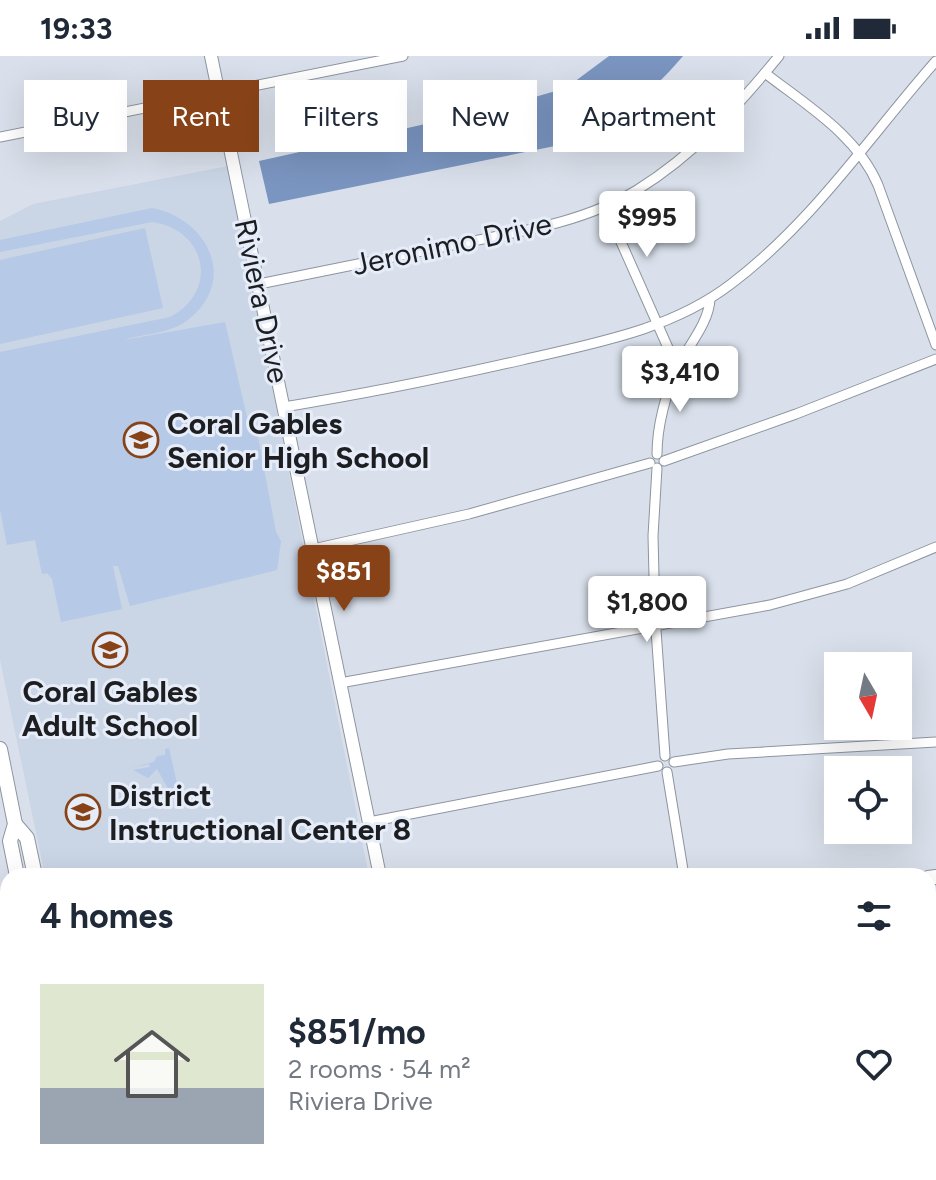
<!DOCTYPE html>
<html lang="en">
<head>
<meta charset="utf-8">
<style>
  :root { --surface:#fff; --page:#f2f2f3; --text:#1f2937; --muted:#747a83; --line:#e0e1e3; --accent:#874217 }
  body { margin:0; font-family:Figtree,sans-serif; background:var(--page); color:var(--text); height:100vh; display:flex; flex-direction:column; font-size:30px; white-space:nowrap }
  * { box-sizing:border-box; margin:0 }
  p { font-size:26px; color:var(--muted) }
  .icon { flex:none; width:44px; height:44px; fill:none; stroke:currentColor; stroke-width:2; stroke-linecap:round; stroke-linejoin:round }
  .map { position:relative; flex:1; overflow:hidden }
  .panel { position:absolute; left:0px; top:812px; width:936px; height:312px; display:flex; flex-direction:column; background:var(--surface); border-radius:24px 24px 0 0; box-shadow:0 8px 32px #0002 }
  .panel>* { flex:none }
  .banner { position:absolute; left:24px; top:24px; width:888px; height:72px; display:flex; gap:16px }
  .needle { width:52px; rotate:171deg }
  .buttons { position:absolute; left:824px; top:596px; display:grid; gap:16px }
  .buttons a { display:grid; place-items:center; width:88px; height:88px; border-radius:0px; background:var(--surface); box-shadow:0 8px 32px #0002; font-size:40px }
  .price { position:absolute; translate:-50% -68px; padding:0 18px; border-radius:8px; background:#fff; color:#222; font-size:26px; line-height:52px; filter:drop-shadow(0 2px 4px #0008) }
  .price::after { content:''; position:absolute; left:50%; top:48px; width:24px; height:18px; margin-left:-12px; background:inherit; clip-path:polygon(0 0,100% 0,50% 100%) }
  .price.on { background:var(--accent); color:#fff }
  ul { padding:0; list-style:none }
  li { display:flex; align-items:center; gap:24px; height:200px; padding:0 40px }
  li+li { border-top:2px solid var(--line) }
  li span { display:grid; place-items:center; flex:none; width:224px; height:160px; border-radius:0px; color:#555 }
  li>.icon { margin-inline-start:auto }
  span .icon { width:96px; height:96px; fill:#fffc; stroke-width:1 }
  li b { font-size:34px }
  h2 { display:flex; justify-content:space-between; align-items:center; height:96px; padding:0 40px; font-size:34px }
  .tag { padding:0 28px; border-radius:0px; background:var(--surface); box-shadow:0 8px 32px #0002; font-size:28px; line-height:72px }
  .tag.on { background:var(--accent); color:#fff }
  .status { display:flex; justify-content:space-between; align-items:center; height:56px; padding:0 40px; background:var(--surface); direction:ltr }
  .status svg { height:22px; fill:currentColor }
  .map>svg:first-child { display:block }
  .built { fill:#cad5e6 }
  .green { fill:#b6c9e7 }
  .water { fill:#7a95c0 }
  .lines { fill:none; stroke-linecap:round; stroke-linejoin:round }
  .street-casing { stroke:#8e959f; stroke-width:11 }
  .secondary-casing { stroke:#8e959f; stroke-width:14 }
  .primary-casing { stroke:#8e959f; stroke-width:16 }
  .street { stroke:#fff; stroke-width:9 }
  .secondary { stroke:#fff; stroke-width:12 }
  .primary { stroke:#fff; stroke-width:14 }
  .labels { text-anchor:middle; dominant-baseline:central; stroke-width:6; stroke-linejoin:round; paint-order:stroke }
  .street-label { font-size:30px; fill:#1c1e22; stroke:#e6edf8 }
  .poi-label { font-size:30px; font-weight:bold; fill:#1c1e22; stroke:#e6edf8; text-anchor:start }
</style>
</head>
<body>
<div class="status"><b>19:33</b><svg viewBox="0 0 49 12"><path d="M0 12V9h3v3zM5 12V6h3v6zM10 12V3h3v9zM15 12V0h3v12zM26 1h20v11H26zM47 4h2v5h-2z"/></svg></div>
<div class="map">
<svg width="936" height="1124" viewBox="0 0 936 1124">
  <rect width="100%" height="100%" fill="#d9e0eb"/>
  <polygon class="built" points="228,110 369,820 45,820 0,604 0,165 33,148"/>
  <g class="green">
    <path d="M152 152C208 163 238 224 189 263 171 278 145 277 124 284L225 266 247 361 254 360 276 476 281 485 277 514 130 550 118 510H113L122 553 61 566 52 523 47 517 42 518 35 484 7 489 0 454V296L170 261C220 235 206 173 152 166L0 196V184Z"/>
    <polygon points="145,172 163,252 0,288 0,204"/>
    <polygon points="169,692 178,732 169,734 157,713 148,722 133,714 150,711 149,708 129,712 154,706 157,700 165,699 165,693"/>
  </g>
  <path class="water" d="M609 0H683C643 47 612 67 555 90L269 148 259 105 493 53 566 32Z"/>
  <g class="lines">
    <g class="street-casing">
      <g id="street">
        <path d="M765 17C806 49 857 79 878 129L936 289"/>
        <polyline points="0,81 403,0"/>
        <polyline points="605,150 677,312"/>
        <path d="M259 228C325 215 391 201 457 188 518 176 583 167 637 134 694 99 737 51 779 0"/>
        <path d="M284 351C364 338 443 322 522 304 595 287 671 274 731 228 813 166 869 81 936 5"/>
        <path d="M657 398C657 370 666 337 677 312 688 290 709 267 710 243"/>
        <polyline points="664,405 796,358 936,303"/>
        <polyline points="657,412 653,480 655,560 665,700"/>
        <polyline points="313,493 469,458 650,407"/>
        <polyline points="340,627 770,549 847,528 936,491"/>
        <polyline points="674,706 728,698 936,686"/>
        <polyline points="667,716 684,820"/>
        <polyline points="369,766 658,710"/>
        <polyline points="928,973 936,972"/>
        <polyline points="928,1099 936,1098"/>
        <polyline points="578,1116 580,1124"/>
        <polyline points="265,1124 303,1116"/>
        <polyline points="807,1124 846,1116"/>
      </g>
    </g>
    <g class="secondary-casing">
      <g id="secondary">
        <polyline points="211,0 380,820"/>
        <polyline points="441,1116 443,1124"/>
        <polyline points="727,1116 729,1124"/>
        <polyline points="741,1116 743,1124"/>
      </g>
    </g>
    <g class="primary-casing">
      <g id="primary">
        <polyline points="0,693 15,768 10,785 17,820"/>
        <polyline points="15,768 27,782 35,820"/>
        <polyline points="928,822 936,821"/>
        <polyline points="928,844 936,842"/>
        <polyline points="0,1013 8,1012"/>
        <polyline points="0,1033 8,1032"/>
        <polyline points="86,1116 87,1124"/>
      </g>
    </g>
    <use href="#street" class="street"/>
    <use href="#secondary" class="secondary"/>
    <use href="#primary" class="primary"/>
  </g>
  <defs>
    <g id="school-ring" transform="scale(1.8)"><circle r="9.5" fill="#e6edf8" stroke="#874217" stroke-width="1.5"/><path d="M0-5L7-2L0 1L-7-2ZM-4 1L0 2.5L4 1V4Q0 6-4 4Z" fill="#874217"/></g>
  </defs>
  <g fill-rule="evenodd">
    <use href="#school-ring" x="141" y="384"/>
    <use href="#school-ring" x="110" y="594"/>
    <use href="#school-ring" x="83" y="756"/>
  </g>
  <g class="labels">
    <g class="street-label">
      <text transform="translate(452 188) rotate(-12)">Jeronimo Drive</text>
      <text transform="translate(262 245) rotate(78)">Riviera Drive</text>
    </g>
    <g class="poi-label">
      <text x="167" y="367">Coral Gables<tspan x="167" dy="34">Senior High School</tspan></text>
      <text x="110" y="635" text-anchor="middle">Coral Gables<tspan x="110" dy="34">Adult School</tspan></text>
      <text x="109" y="739">District<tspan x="109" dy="34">Instructional Center 8</tspan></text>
    </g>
  </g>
</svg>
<div class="buttons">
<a><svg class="needle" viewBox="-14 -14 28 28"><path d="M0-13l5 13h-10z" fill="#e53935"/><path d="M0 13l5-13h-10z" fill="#747a83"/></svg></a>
<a><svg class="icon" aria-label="locate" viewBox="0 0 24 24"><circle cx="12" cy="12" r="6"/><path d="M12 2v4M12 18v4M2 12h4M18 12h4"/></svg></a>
</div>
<b class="price" style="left:647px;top:203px">$995</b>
<b class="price" style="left:680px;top:358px">$3,410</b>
<b class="price on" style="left:344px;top:557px">$851</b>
<b class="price" style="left:647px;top:588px">$1,800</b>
<div class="banner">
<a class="tag">Buy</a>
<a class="tag on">Rent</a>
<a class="tag">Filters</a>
<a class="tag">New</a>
<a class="tag">Apartment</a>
</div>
<section class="panel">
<h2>4 homes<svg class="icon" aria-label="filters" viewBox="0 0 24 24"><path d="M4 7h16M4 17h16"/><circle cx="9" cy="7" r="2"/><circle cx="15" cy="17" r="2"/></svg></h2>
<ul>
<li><span style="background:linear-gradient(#dfe7d0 65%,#9aa5b1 0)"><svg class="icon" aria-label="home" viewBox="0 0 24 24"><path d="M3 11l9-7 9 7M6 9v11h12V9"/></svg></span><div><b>$851/mo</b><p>2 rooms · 54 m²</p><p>Riviera Drive</p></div><svg class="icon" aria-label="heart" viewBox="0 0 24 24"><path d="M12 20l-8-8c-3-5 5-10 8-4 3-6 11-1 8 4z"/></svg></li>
</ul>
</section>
</div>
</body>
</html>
